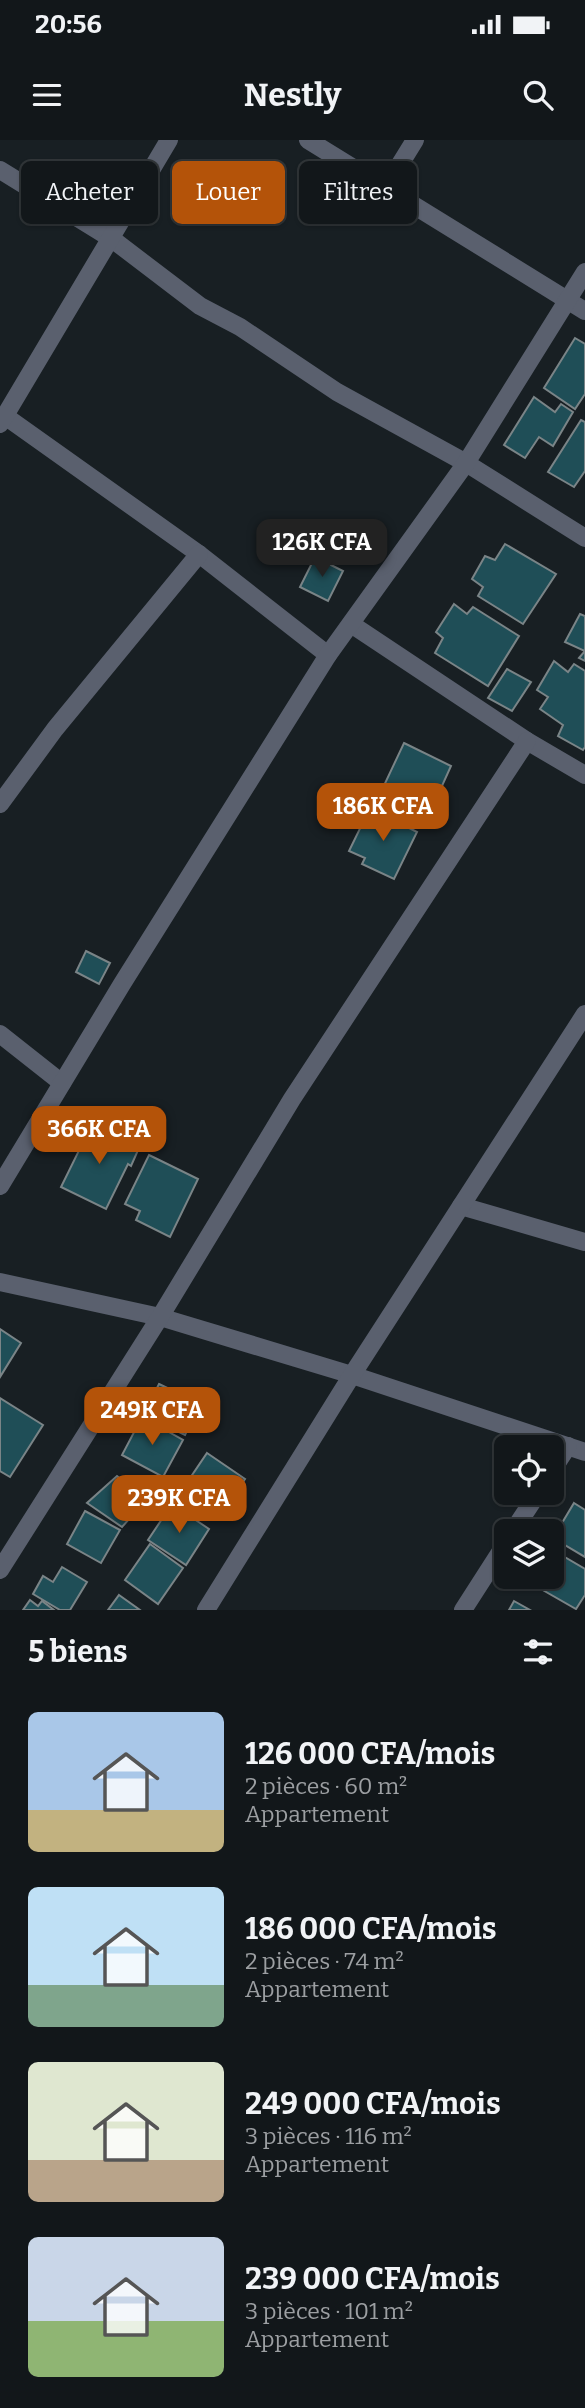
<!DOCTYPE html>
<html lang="fr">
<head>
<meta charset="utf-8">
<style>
  :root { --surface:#12171a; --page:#1f2427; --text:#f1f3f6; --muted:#9c9fa2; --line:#313639; --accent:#b45309 }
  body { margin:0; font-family:Bitter,serif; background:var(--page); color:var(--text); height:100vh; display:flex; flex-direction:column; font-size:26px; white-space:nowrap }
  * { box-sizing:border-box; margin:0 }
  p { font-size:23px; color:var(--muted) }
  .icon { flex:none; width:38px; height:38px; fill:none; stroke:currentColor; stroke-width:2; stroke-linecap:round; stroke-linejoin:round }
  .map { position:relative; height:1470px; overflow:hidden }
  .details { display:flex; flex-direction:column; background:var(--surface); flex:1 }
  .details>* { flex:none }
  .hud { position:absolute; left:21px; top:21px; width:544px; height:63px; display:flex; gap:14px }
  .fabs { position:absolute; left:494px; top:1295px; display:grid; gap:14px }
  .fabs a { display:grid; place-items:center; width:70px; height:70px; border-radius:10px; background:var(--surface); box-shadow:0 2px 5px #0004,0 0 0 2px var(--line); font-size:35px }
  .price { position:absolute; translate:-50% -60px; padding:0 16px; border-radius:14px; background:var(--accent); color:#fff; font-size:23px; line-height:46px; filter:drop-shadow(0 2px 4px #0008) }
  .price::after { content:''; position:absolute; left:50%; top:42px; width:21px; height:16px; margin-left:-10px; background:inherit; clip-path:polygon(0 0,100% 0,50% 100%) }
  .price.selected { background:#222; color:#fff }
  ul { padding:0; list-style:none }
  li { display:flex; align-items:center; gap:21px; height:175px; padding:0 28px }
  li span { display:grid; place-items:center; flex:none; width:196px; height:140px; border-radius:10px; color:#555 }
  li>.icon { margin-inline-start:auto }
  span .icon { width:84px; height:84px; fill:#fffc; stroke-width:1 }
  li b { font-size:30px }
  h2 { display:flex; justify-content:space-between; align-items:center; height:84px; padding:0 28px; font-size:30px }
  .pill { padding:0 24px; border-radius:10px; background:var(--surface); box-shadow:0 2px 5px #0004,0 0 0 2px var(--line); font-size:24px; line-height:63px }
  .pill.selected { background:var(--accent); color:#fff }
  .status { display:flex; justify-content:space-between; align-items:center; height:49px; padding:0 35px; background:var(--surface); direction:ltr }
  .status svg { height:19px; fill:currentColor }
  header { display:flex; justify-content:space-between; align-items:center; height:91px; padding:0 28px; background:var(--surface); font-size:32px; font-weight:700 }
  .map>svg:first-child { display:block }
  .building { fill:#1f4e57; stroke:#7a8487; stroke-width:2 }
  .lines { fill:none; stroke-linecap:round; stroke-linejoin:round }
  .minor { stroke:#5a606e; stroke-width:18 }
</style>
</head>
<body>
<div class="status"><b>20:56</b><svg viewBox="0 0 49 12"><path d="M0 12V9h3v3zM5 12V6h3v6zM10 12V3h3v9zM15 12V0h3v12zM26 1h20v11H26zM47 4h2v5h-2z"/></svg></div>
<header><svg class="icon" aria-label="menu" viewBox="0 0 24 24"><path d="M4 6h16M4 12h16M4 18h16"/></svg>Nestly<svg class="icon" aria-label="search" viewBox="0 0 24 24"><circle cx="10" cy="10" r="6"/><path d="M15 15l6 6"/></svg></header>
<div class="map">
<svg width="585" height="1470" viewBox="0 0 585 1470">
  <rect width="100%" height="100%" fill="#181f23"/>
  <g class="building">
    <polygon points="575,198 585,204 585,254 575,269 544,248"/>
    <polygon points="534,257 555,272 561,264 573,272 553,306 539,297 525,318 504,305"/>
    <polygon points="581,280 585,282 585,331 574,347 548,332"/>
    <polygon points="505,404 556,434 523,484 478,456 483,447 472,439 485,416 495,420"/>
    <polygon points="315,417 343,431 328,461 300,447"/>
    <polygon points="454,464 467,474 473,467 519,496 488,546 435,513 443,498 436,492"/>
    <polygon points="580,474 585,476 585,521 579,518 585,511 565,502"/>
    <polygon points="554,521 568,532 574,524 585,531 585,607 583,610 558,596 563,585 540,569 548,557 537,550"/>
    <polygon points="507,529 531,542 512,571 488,558"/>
    <polygon points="404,603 451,626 428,677 380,654"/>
    <polygon points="370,668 417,692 394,739 362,724 365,718 349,711"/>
    <polygon points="86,811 110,823 99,844 76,832"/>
    <polygon points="92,984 139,1008 131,1026 128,1024 106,1069 61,1047"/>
    <polygon points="149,1015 198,1039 170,1097 136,1080 140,1071 125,1064"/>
    <polygon points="0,1189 21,1203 0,1237"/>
    <polygon points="159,1244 201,1264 185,1295 143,1275"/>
    <polygon points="0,1258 43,1285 10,1337 0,1331"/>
    <polygon points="142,1277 183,1300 163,1337 122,1315"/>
    <polygon points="207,1313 245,1339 220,1376 182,1350"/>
    <polygon points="117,1336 146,1360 122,1387 87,1363"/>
    <polygon points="574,1363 585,1370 585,1417 553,1398"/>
    <polygon points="172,1364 209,1389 186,1425 148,1400"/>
    <polygon points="85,1371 120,1390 101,1423 67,1404"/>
    <polygon points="150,1404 183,1428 158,1464 125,1440"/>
    <polygon points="551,1409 585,1429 585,1455 576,1469 527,1441 530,1437 551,1437"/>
    <polygon points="62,1427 87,1442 70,1470 60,1470 33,1454 43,1436 53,1442"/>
    <polygon points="119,1455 140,1470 108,1470"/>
    <polygon points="30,1460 38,1466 42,1461 54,1470 23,1470"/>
    <polygon points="514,1461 530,1470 509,1470"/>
  </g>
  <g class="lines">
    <g class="minor">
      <polyline points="308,0 585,171"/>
      <polyline points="0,30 112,99 200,166 240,187 337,252 466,323 585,398"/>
      <polyline points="386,47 415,0"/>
      <polyline points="5,276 199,414 328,515"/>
      <polyline points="0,284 169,0"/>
      <polyline points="351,484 527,601 585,635"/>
      <polyline points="0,664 55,589 199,414"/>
      <polyline points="0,894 62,943"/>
      <polyline points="0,1046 122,844 328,515 466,323 585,132"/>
      <polyline points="461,1066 585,1102"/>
      <polyline points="0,1142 160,1177 352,1235 585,1312"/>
      <polyline points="551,1332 568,1306"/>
      <polyline points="513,1391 538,1353"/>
      <polyline points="0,1430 160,1177 292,959 527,601"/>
      <polyline points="206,1470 352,1235 585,874"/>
      <polyline points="463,1470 506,1403"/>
    </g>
  </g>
</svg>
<div class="fabs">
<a><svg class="icon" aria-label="locate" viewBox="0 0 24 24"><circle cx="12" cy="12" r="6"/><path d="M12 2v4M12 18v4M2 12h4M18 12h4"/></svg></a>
<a><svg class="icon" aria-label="layers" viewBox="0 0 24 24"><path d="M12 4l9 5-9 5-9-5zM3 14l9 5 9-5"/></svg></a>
</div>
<b class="price selected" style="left:322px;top:439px">126K CFA</b>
<b class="price" style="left:383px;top:703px">186K CFA</b>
<b class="price" style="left:99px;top:1026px">366K CFA</b>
<b class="price" style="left:152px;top:1307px">249K CFA</b>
<b class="price" style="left:179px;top:1395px">239K CFA</b>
<div class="hud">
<a class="pill">Acheter</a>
<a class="pill selected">Louer</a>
<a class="pill">Filtres</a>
</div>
</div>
<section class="details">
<h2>5 biens<svg class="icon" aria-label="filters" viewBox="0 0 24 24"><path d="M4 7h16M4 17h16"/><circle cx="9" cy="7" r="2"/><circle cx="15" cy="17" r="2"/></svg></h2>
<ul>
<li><span style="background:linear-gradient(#a9c7e8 70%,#c2b280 0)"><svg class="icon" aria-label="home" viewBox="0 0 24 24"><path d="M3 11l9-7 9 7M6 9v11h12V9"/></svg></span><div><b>126 000 CFA/mois</b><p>2 pièces · 60 m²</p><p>Appartement</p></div></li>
<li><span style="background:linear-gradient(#bfe0f5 70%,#7fa58c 0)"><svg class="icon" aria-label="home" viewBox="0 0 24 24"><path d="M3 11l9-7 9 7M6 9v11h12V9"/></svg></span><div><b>186 000 CFA/mois</b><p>2 pièces · 74 m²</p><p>Appartement</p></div></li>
<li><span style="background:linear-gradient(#dfe7d0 70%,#b9a48a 0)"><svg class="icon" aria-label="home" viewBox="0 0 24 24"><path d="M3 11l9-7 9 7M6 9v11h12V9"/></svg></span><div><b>249 000 CFA/mois</b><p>3 pièces · 116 m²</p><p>Appartement</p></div></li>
<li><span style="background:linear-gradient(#c9d6e8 60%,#8fb573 0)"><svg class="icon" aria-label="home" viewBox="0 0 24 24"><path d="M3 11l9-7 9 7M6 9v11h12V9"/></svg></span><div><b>239 000 CFA/mois</b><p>3 pièces · 101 m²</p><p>Appartement</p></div></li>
</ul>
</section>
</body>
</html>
